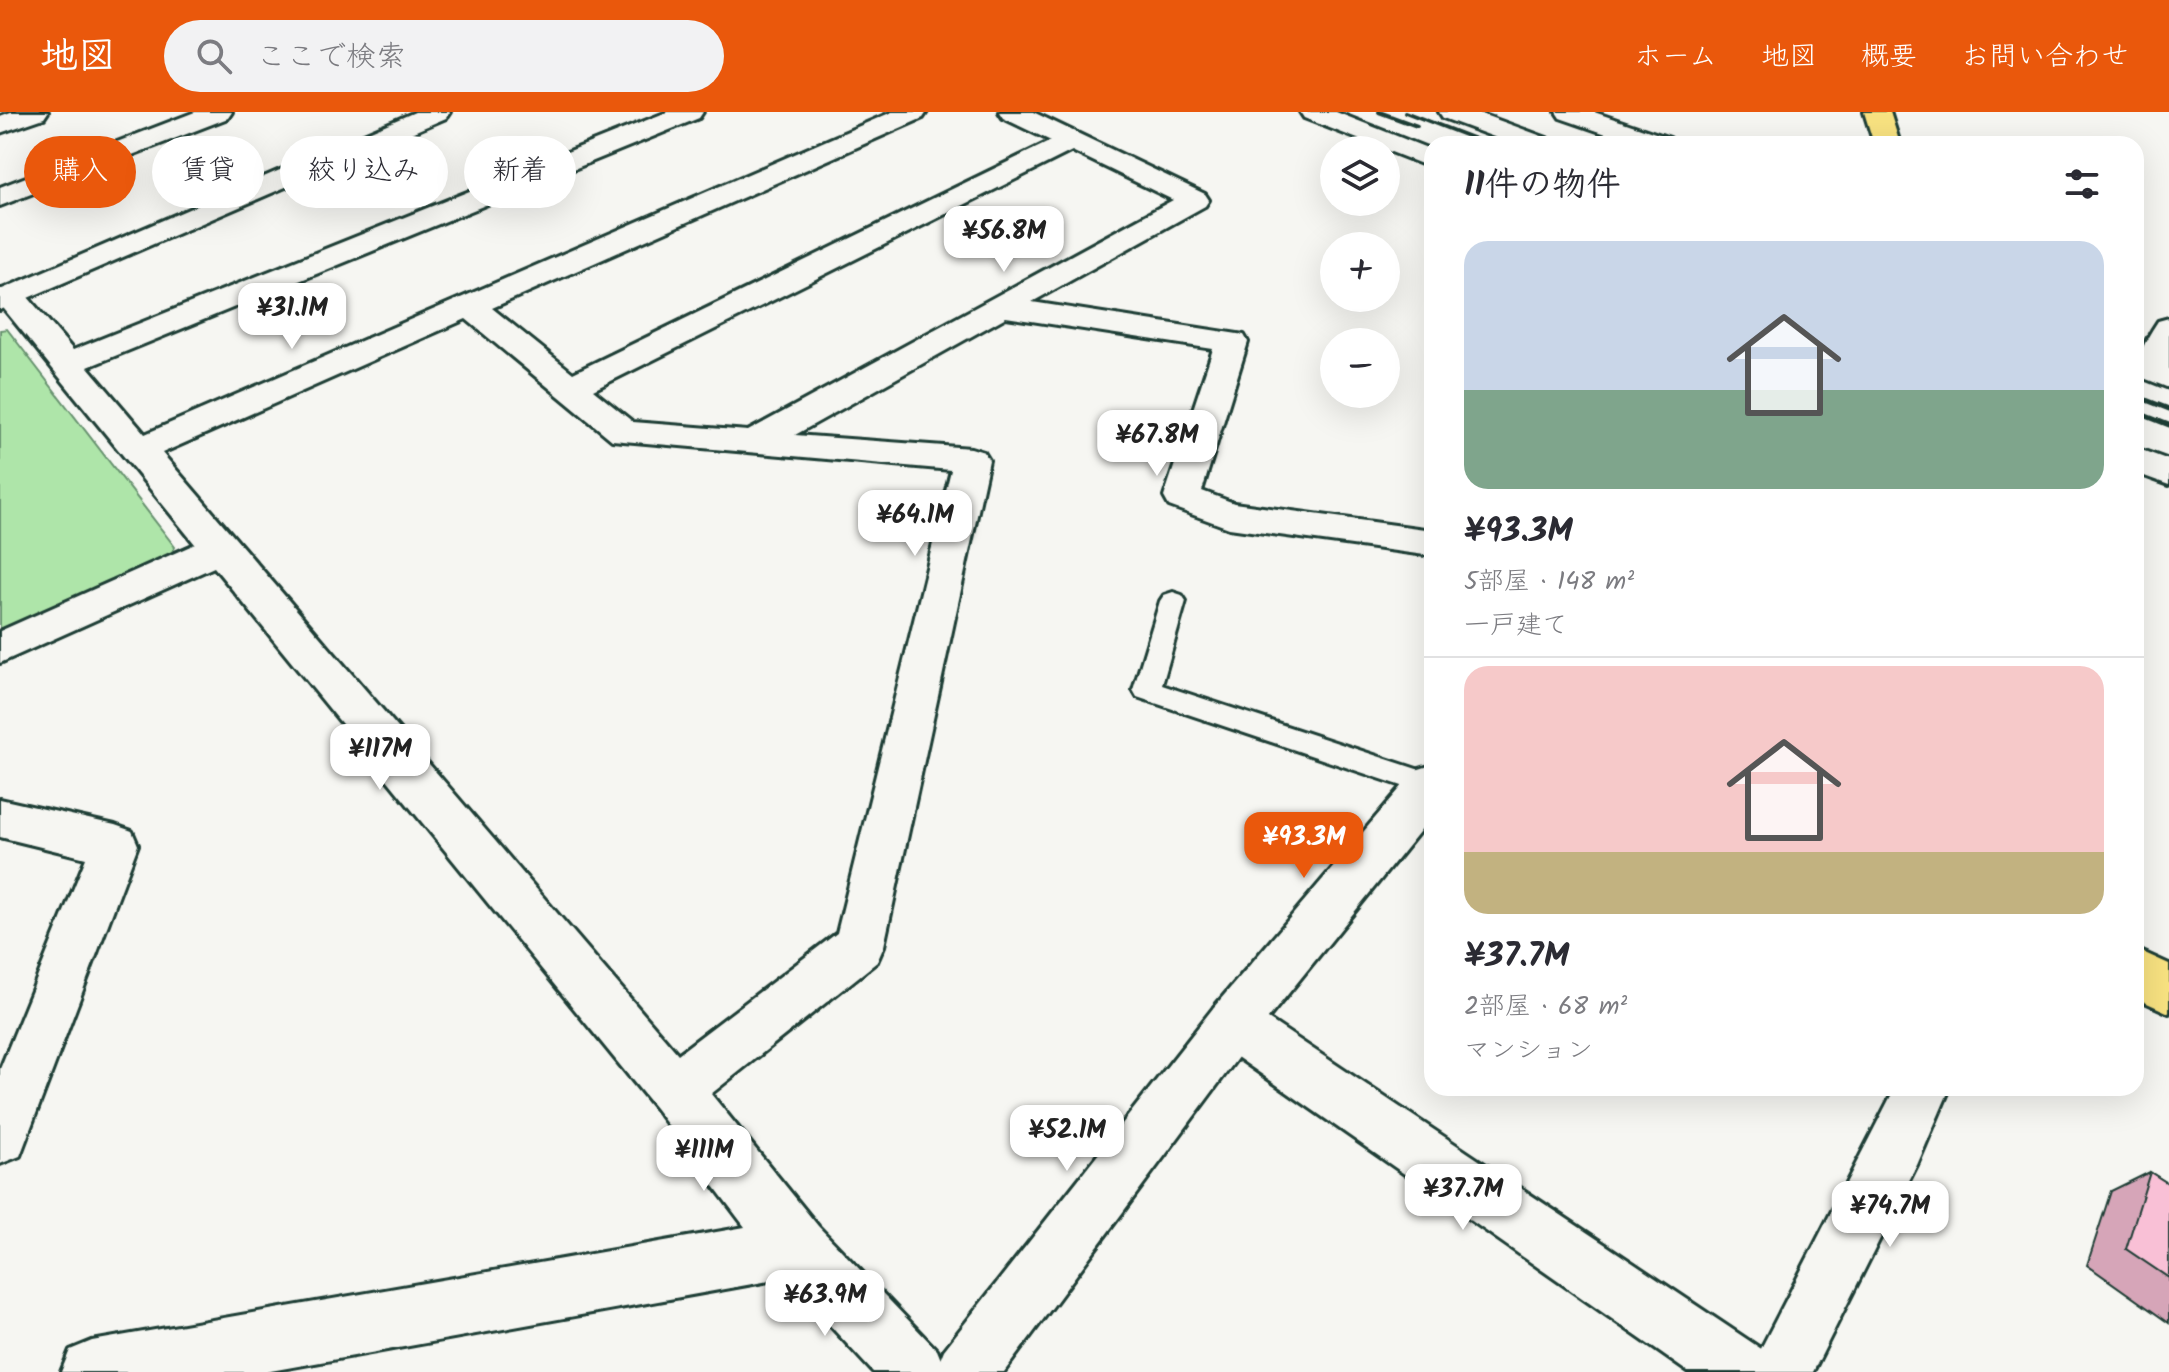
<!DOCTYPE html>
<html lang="ja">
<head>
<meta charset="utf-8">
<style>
  :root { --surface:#fff; --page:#f2f2f3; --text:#2b2b33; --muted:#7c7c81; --line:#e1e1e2; --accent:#ea580c }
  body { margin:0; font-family:Kalam,"Klee One",sans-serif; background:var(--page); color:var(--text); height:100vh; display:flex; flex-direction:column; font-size:30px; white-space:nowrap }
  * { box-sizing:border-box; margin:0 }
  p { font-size:26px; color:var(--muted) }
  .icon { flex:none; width:44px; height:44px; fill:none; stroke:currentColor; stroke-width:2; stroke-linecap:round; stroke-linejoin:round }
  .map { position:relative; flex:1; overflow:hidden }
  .drawer { position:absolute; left:1424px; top:24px; width:720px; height:960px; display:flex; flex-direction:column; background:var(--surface); border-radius:24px; box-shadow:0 8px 32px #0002 }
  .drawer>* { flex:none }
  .guide { position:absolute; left:24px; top:24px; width:760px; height:72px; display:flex; gap:16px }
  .buttons { position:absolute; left:1320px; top:24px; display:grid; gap:16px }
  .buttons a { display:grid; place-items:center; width:80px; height:80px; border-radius:50%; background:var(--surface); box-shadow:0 8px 32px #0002; font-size:40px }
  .price { position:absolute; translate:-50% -68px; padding:0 18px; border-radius:16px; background:#fff; color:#222; font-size:26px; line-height:52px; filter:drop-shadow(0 2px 4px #0008) }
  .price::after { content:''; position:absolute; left:50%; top:48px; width:24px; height:18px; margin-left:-12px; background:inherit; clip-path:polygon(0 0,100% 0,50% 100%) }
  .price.selected { background:var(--accent); color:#fff }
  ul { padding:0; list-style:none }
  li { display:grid; align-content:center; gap:16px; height:424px; padding:0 40px }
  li+li { border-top:2px solid var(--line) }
  li span { display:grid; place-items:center; height:248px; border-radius:24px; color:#555 }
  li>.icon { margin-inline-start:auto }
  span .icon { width:144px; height:144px; fill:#fffc; stroke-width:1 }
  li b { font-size:34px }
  h2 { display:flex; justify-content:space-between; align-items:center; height:96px; padding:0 40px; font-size:34px }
  .pill { padding:0 28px; border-radius:36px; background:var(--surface); box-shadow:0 8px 32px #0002; font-size:28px; line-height:72px }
  .pill.selected { background:var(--accent); color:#fff }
  header { display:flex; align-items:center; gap:48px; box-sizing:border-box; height:112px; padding:0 40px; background:var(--accent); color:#fff }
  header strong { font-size:38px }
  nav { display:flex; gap:44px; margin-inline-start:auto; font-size:28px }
  .search { width:560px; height:72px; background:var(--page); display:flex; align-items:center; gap:20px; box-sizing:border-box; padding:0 28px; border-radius:44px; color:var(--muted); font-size:30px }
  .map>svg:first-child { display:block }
  .green { fill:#aee5a9; stroke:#66916e; stroke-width:2 }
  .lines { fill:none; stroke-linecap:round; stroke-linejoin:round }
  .lane-casing { stroke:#1f3d34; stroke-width:6 }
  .street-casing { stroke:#1f3d34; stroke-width:6 }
  .secondary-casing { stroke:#1f3d34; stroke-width:6 }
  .primary-casing { stroke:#1f3d34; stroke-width:6 }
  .lane { fill:#f6f6f2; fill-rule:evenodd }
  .street { fill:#f6f6f2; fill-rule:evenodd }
  .secondary { fill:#f6f6f2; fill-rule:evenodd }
  .primary { fill:#f8e281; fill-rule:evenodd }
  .rail-far1 { stroke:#1f3d34; stroke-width:4 }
  .rail { stroke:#1f3d34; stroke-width:5 }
  .wall { fill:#d6a5b8; stroke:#1f3d34; stroke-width:2 }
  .building { fill:#f9c0d6; stroke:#1f3d34; stroke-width:2 }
</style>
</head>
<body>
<header>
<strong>地図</strong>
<div class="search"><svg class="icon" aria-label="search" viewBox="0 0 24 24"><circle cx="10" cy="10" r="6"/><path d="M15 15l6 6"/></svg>ここで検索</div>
<nav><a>ホーム</a><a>地図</a><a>概要</a><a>お問い合わせ</a></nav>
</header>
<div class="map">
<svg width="2169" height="1260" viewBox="0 0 2169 1260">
  <rect width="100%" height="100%" fill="#f6f6f2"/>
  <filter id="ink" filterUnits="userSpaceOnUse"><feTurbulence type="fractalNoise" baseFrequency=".0125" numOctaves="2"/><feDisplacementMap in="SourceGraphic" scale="16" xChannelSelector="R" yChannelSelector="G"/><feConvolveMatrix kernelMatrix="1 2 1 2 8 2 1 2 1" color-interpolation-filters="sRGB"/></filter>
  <g filter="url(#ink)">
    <polygon class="green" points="7,217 175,435 167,448 0,520 0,218"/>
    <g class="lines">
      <g class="lane-casing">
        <polygon id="lane" points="1173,480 1182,483 1186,489 1162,573 1432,662 1432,684 1137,585 1133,578 1160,489 1164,483"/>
      </g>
      <g class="street-casing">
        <g id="street">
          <polygon points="11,0 48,0 44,6 0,21 0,4"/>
          <polygon points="195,0 232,0 228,6 0,94 0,75"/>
          <path d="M667 0H703L699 6 88 255 145 322 892 0H927L923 6 492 196 573 261 1051 29 1003 6 999 0H1033L1205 82 1209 88 1205 94 1032 190 1244 223 1248 230 1202 379 1234 391 1432 418V444L1229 416 1169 394 1164 385 1213 237 1006 205 795 323 971 336 984 340 989 348 884 834 877 850 711 982 818 1114 937 1238 946 1260H873L786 1166 265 1260H61L70 1238 92 1229 745 1115 655 996 214 455 0 551V519L195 432 0 192V177H21L73 238ZM1072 39 1173 88 748 319 633 310 593 278ZM466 207 612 328 951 358 837 821 678 942 162 341Z"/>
          <polygon points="1300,0 1336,0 1432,38 1432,56 1304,6"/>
          <polygon points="1439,0 1476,0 1547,26 1551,32 1513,32 1443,6"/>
          <polygon points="1556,0 1594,0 1670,26 1674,32 1635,32 1560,6"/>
          <path d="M2169 206V276L2136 263C2136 245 2148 224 2158 209Z"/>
          <polygon points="2136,336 2169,348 2169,373 2136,361"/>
          <polygon points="0,687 115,713 132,719 138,733 20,1044 0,1052 0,957 86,746 0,725"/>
          <polygon points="1232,888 1250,895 1763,1238 1772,1260 1688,1260 1214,929 1206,912 1214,895"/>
        </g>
      </g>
      <g class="secondary-casing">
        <g id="secondary">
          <polygon points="415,0 450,0 446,6 0,198 0,178"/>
          <polygon points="1432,653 1432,704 1250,929 1004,1260 935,1260 944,1238 1214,895 1416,658"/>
          <polygon points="1895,976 1950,976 1917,1053 1813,1260 1749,1260"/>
        </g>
      </g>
      <g class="primary-casing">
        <g id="primary">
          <polygon points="1864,0 1890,0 1900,32 1874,32"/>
          <polygon points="2136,837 2169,852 2169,901 2136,886"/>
        </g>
      </g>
      <use href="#lane" class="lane"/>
      <use href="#street" class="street"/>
      <use href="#secondary" class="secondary"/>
      <use href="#primary" class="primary"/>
      <g class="rail-far1">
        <polyline points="1379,0 1417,14"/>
        <polyline points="1405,0 1488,32"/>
      </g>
      <g class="rail">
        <polyline points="2136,284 2169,297"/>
        <polyline points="2136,300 2169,313"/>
      </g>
    </g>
    <polygon class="wall" points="2150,1060 2169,1072 2169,1211 2087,1153 2111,1079"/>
    <polygon class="building" points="2150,1060 2169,1072 2169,1166 2126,1137"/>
  </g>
</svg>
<div class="buttons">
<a><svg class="icon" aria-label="layers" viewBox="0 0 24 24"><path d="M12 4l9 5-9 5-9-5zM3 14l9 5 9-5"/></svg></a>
<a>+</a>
<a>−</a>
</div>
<b class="price" style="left:1004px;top:162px">¥56.8M</b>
<b class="price" style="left:292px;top:239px">¥31.1M</b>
<b class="price" style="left:1157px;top:366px">¥67.8M</b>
<b class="price" style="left:915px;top:446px">¥64.1M</b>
<b class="price" style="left:380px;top:680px">¥117M</b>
<b class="price selected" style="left:1304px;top:768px">¥93.3M</b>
<b class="price" style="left:1067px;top:1061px">¥52.1M</b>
<b class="price" style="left:704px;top:1081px">¥111M</b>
<b class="price" style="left:1463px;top:1120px">¥37.7M</b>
<b class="price" style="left:1890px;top:1137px">¥74.7M</b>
<b class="price" style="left:825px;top:1226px">¥63.9M</b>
<div class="guide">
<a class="pill selected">購入</a>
<a class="pill">賃貸</a>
<a class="pill">絞り込み</a>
<a class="pill">新着</a>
</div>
<section class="drawer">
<h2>11件の物件<svg class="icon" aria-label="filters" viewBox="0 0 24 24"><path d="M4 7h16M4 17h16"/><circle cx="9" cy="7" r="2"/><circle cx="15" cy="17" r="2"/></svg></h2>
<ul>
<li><span style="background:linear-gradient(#c9d6e8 60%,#7fa58c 0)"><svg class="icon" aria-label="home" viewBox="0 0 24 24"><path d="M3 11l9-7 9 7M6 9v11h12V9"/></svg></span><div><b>¥93.3M</b><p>5部屋 · 148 m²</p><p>一戸建て</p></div></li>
<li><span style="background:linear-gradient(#f6c9c9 75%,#c2b280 0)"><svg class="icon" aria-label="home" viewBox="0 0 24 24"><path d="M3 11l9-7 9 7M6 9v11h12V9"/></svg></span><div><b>¥37.7M</b><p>2部屋 · 68 m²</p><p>マンション</p></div></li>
</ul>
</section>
</div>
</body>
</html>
